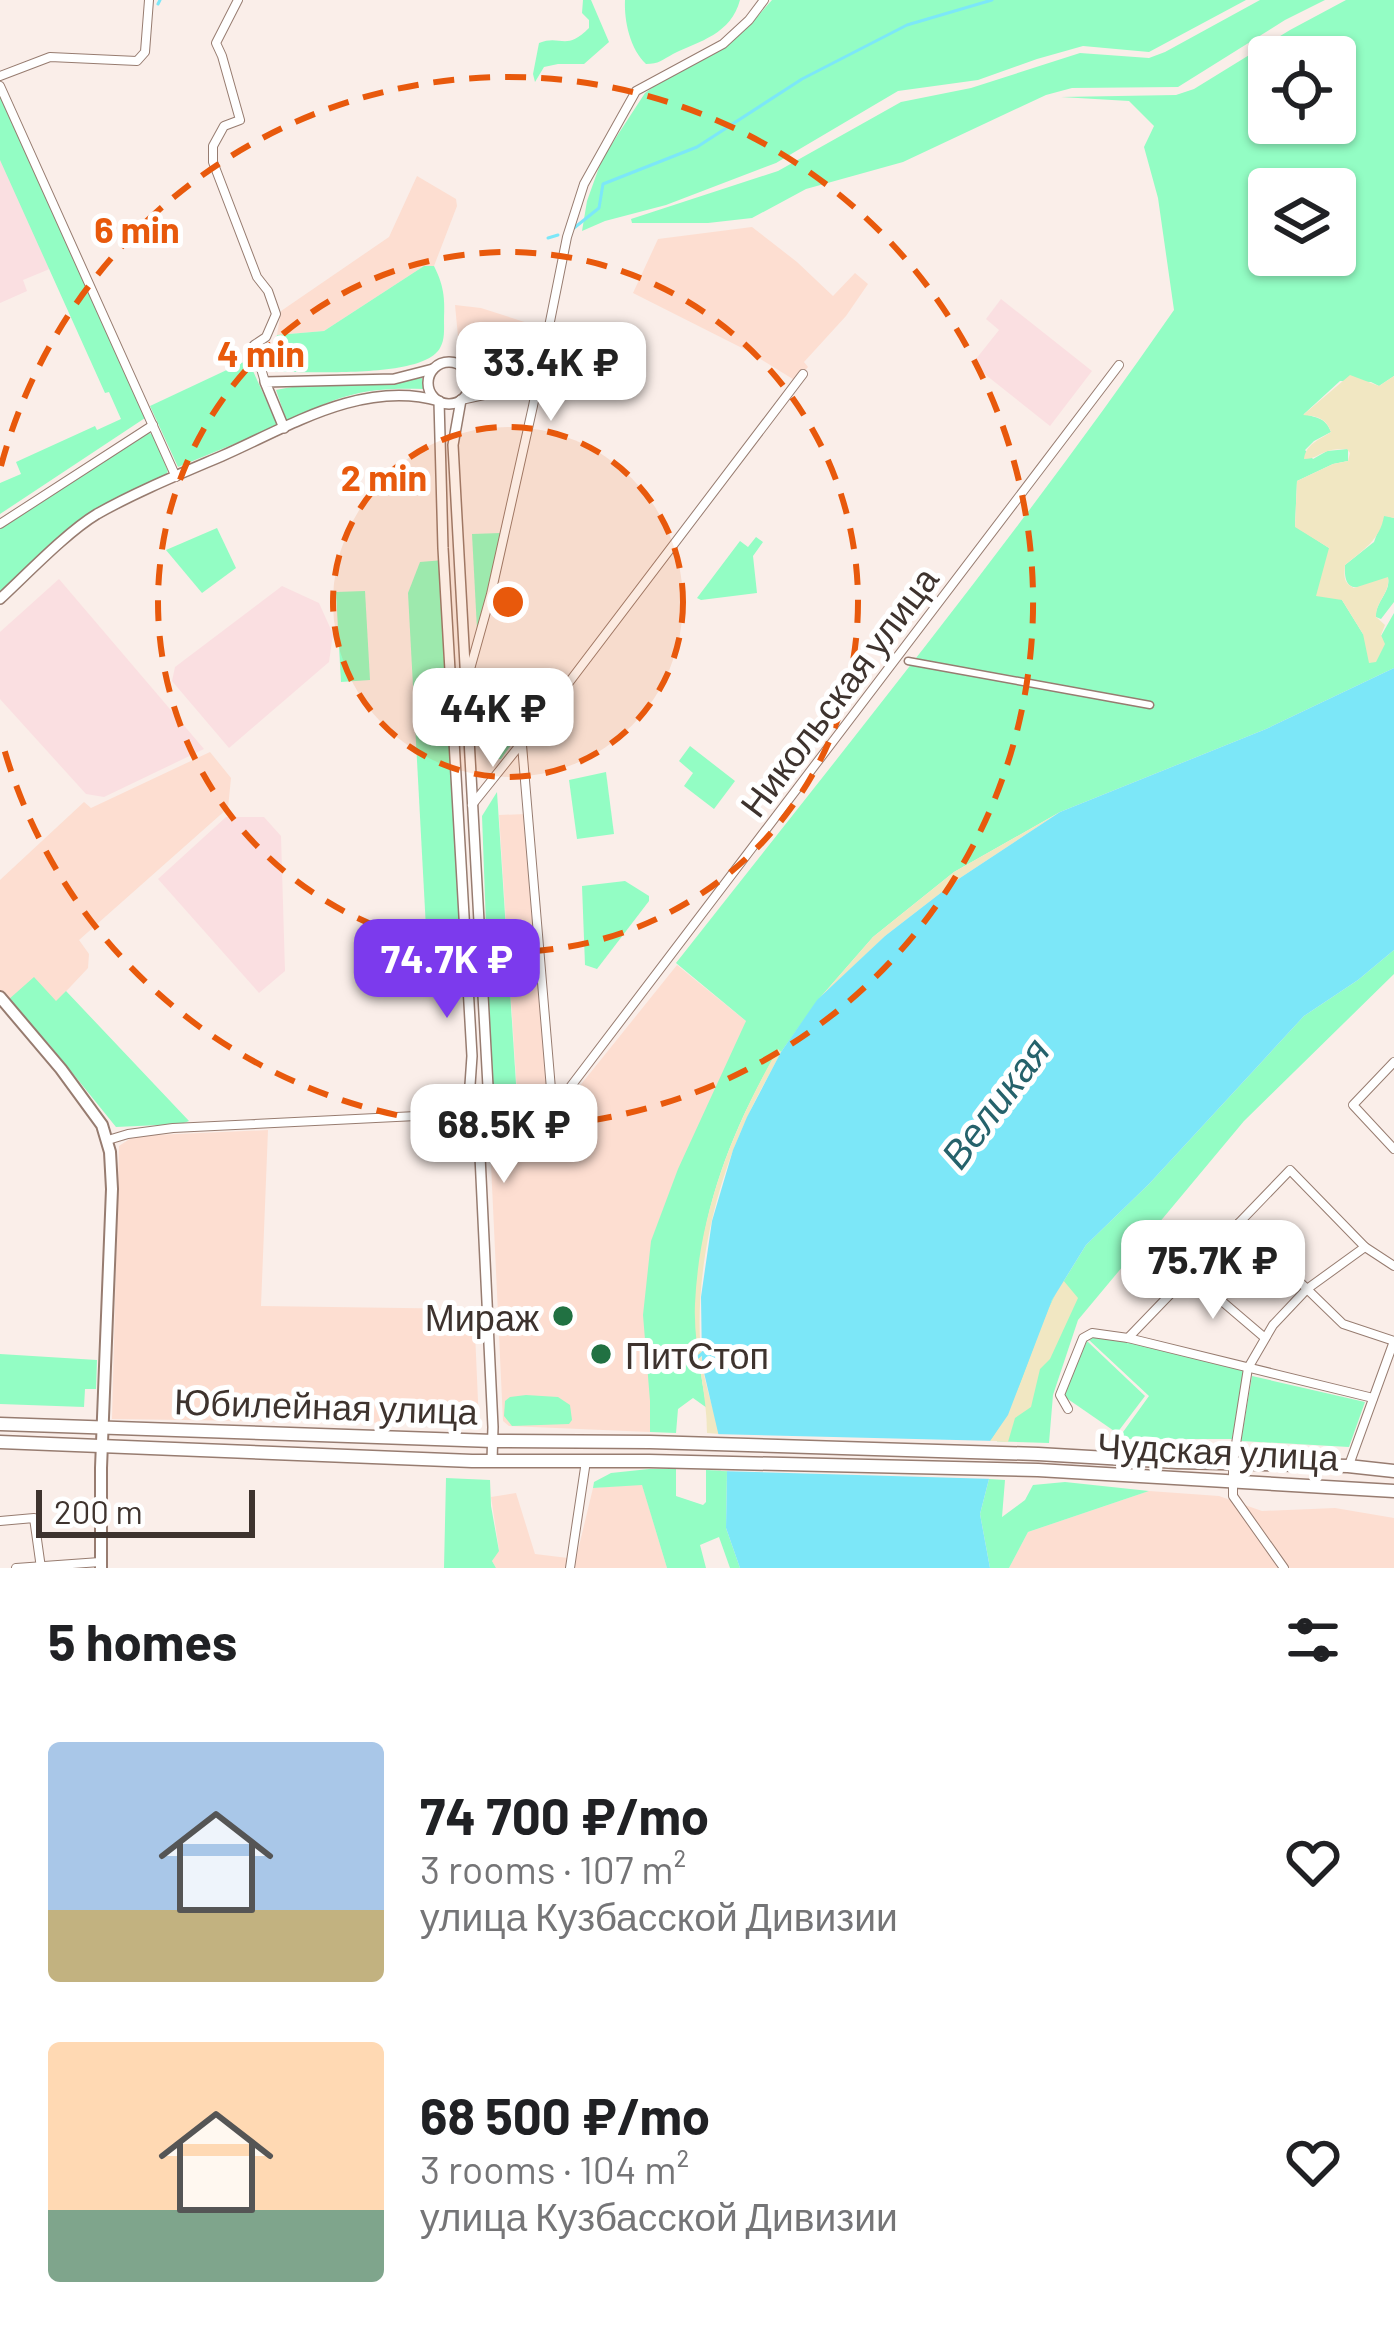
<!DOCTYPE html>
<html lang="en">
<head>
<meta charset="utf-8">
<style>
  :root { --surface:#fff; --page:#f2f2f2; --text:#202124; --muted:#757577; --accent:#7c3aed }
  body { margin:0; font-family:Barlow,sans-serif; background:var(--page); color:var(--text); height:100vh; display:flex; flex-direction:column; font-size:45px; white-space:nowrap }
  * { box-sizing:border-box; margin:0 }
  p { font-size:39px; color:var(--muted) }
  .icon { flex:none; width:66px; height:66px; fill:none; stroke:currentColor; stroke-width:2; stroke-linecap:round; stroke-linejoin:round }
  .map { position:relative; height:1568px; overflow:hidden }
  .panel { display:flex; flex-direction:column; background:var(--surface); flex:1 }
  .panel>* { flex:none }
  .buttons { position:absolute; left:1248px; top:36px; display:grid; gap:24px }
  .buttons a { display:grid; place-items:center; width:108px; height:108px; border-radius:12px; background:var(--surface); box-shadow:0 3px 9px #0004; font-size:60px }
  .scale { position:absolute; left:36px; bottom:30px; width:219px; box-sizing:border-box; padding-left:12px; border:6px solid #3e332e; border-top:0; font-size:33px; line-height:42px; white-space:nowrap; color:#3e332e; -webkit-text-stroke:9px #fff; paint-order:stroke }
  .price { position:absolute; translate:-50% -102px; padding:0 27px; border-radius:24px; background:#fff; color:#222; font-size:39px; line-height:78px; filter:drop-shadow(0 3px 6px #0008) }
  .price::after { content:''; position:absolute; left:50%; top:72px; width:36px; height:27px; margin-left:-18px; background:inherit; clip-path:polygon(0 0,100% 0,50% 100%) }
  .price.selected { background:var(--accent); color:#fff }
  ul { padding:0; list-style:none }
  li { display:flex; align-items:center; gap:36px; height:300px; padding:0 48px }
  li span { display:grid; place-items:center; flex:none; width:336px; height:240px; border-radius:12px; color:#555 }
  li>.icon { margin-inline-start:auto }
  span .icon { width:144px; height:144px; fill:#fffc; stroke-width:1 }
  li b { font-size:51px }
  h2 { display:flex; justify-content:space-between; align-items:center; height:144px; padding:0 48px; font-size:51px }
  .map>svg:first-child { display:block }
  .built { fill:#fdded1 }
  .education { fill:#fadfe1 }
  .green { fill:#93fdc4; fill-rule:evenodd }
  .sand { fill:#f1e7c2 }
  .water { fill:#7ce7f8 }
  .pier { fill:#faeee9 }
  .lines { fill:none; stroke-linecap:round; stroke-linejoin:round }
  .stream { stroke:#7ce7f8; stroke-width:3 }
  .pedestrian-casing { stroke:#977c70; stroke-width:9 }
  .minor-casing { stroke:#977c70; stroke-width:10 }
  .tertiary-casing { stroke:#977c70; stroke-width:12 }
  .secondary-casing { stroke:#977c70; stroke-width:14 }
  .trunk-casing { stroke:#977c70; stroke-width:15 }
  .pedestrian { stroke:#fff; stroke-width:6 }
  .minor { stroke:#fff; stroke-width:8 }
  .tertiary { stroke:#fff; stroke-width:9 }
  .secondary { stroke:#fff; stroke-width:10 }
  .trunk { stroke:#fff; stroke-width:12 }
  .ring { fill:none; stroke:#e8590c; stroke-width:6; stroke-dasharray:21 15 }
  .poi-dot { fill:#217142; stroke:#fff; stroke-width:4.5 }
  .labels { text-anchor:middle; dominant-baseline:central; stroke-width:10; stroke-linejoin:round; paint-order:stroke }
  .street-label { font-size:36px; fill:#3e332e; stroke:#fff }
  .poi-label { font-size:36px; fill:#3e332e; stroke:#fff; text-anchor:end }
  .water-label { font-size:39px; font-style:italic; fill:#25626b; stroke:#fff }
  .centre { fill:#e8590c; stroke:#fff; stroke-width:6 }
  .ring-label { font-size:36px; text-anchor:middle; font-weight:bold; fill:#e8590c; stroke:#fff; stroke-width:10; stroke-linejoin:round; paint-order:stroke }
</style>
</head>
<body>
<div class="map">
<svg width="1394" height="1568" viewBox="0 0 1394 1568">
  <rect width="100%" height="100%" fill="#faeee9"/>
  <g class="built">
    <polygon points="417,176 456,199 457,206 434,266 424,266 324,331 277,335 281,311 389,237"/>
    <polygon points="752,227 797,262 833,296 855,273 868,284 846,316 804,362 808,367 796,381 746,350 633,293 658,239"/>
    <polygon points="455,305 481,308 534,325 526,344 514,356 493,362 482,360 459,347"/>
    <polygon points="210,752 231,778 228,808 79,940 89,954 88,968 56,1002 8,1000 0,991 0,880 84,802 91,808"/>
    <polygon points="526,814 548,1090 517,1092 499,815"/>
    <polygon points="677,965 746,1021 650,1401 650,1432 509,1426 503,1421 490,1143 494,1123 507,1114 562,1108"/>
    <polygon points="268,1130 261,1306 474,1309 479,1424 112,1419 119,1146 134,1136"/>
    <polygon points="642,1484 667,1568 496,1568 492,1561 499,1550 491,1497 516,1493 535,1554 568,1558 574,1567 593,1488"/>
    <polygon points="1149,1491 1219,1496 1262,1511 1335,1508 1394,1518 1394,1568 1009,1568 1028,1532"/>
  </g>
  <g class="education">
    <polygon points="0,154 52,268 23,280 27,291 0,303"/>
    <polygon points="1001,299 1092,371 1050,426 972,364 999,330 986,319"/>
    <polygon points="59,579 204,749 104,797 86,794 0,699 0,632"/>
    <polygon points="282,586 319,603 333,634 329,662 229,748 172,681 175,667"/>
    <polygon points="226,817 264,817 281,836 285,971 259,993 158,879"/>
  </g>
  <g class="green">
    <path d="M583 0H591L609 42 584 64H558L544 67 535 82 533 74 539 43C561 34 565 52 589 28V20L582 13Z"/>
    <path d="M625 0H740C731 34 700 41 673 54 662 60 659 64 646 64 630 49 624 21 625 0Z"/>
    <polygon points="772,0 1246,0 1149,52 1083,46 1037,59 978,80 898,91 776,163 666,205 605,221 582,231 587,201 602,159 645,93 661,81 724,46 748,27"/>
    <polygon points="1260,0 1325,0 1285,20 1178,87 1072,88 1046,95 903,162 806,189 752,218 708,223 632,223 631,219 778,171 901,102 971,88 1080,53 1149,58 1165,52"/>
    <path d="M1346 0H1394V376L1379 386 1371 382 1340 381 1304 414C1317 418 1325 417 1331 432L1314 441 1305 450 1313 459 1327 451 1348 449V461L1333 464 1297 481 1295 526 1329 548 1342 600 1363 634 1381 636 1394 613V668L1266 729 1060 812 954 872 873 937 818 1000 781 1052 778 1050C711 1166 679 1274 707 1408L693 1398 678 1409 676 1433 650 1432V1401L643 1315 651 1241 678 1169 746 1021 676 963C845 748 1018 535 1174 310L1158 198 1144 147 1154 126 1129 101 1061 97 1176 95 1194 89 1290 30ZM1269 57H1335V123H1269ZM1269 189H1335V255H1269Z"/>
    <polygon points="0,95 145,418 0,514 0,483 21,474 16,462 95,426 97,430 121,419 109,392 105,393 0,160"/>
    <path d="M424 266H434C444 286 445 298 444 320 444 329 445 340 440 348 423 379 310 371 275 372L265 349 274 348 277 335 324 331Z"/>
    <polygon points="248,360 278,426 178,467 150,406"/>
    <path d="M422 378 423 389C364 387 339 395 287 422L276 390C324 379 374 387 422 378Z"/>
    <polygon points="148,432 153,435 168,471 163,480 88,515 0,592 0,527"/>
    <path d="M1384 515 1394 518V602L1381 619 1376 617C1375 602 1391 592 1388 578 1365 585 1343 600 1345 565L1374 542Z"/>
    <polygon points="217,528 236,568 202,593 166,550"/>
    <polygon points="501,533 479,625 477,629 472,534"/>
    <polygon points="756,537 763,542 753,556 757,593 701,600 697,598 740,541 748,547"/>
    <polygon points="444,560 461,945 427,947 408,593 420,562"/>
    <polygon points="365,591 370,680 341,682 336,592"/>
    <polygon points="528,671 526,697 538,707 501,759 490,759 483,674"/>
    <polygon points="690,746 735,781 714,809 684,786 693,773 679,761"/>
    <polygon points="606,772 614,834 577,839 569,780"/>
    <polygon points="497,792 517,1099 498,1100 492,1088 482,816"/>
    <polygon points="625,881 649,896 649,901 597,969 585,965 582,886"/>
    <polygon points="1394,950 1394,974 1244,1121 1078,1320 1053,1395 1049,1443 990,1441 1052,1300 1086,1245 1149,1184 1304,1016 1358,980"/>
    <polygon points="34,977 56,1001 66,991 189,1121 181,1124 116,1127 49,1044 8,1000"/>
    <polygon points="1096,1334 1244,1368 1232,1439 1118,1439 1149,1396 1089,1340"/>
    <polygon points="1087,1341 1145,1396 1117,1433 1062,1395"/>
    <polygon points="0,1354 97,1360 96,1389 85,1389 84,1407 0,1404"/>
    <polygon points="1252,1376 1365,1402 1349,1447 1241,1441"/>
    <polygon points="526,1395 558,1397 570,1405 572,1420 569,1424 512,1426 504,1416 505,1401 510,1397"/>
    <polygon points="649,1469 676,1469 676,1496 703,1505 706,1502 706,1470 727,1471 726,1528 740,1568 730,1568 719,1537 700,1545 706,1568 667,1568 642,1485 593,1488 594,1482 611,1473"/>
    <polygon points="446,1478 490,1480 491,1506 499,1551 492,1561 496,1568 444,1568"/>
    <polygon points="989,1479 1005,1480 1002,1517 1025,1500 1033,1485 1065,1482 1149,1491 1028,1532 1009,1568 990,1568 980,1514"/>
  </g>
  <g class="sand">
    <path d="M1350 375 1379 386 1394 376V518L1384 516C1380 540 1363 550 1345 565 1344 576 1343 583 1354 588L1388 577C1391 592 1375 602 1376 617L1385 625 1381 635 1385 644 1376 662 1369 663 1363 634 1342 600 1316 596 1329 548 1295 527 1297 481 1333 464 1348 461 1350 453 1347 449C1341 449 1334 449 1328 451 1318 454 1315 459 1304 459 1306 444 1319 440 1331 432 1326 418 1317 416 1303 415Z"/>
    <polygon points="1060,812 960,878 885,936 818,1000 873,937 954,872"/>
    <path d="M778 1049 781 1052C770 1074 757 1095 747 1118 714 1187 692 1285 702 1362 705 1386 714 1410 720 1434L707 1433C707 1390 693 1348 695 1304 699 1212 733 1128 778 1049Z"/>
    <path d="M1063 1280 1078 1298 1050 1359 1040 1369 1031 1407 1015 1418 1008 1442 990 1441C1025 1392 1033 1331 1063 1280Z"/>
  </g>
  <polygon class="water" points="1394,668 1394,950 1358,980 1304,1016 1149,1184 1086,1245 1052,1300 1008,1415 990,1441 989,1479 980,1514 990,1568 740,1568 726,1528 727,1471 702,1364 701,1297 712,1221 733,1150 747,1117 781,1052 817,1000 885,936 960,878 1060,812 1266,729"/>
  <polygon class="pier" points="713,1434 997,1441 995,1479 721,1471"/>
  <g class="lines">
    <g class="stream">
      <polyline points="158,4 160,0"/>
      <polyline points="574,228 599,208 603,184 697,147 802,79 907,25 992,0"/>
      <polyline points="548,238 558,235"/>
      <polyline points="657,1352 675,1350 685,1355 692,1353 698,1357 704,1352"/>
    </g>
    <g class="pedestrian-casing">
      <polyline id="pedestrian" points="908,661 1150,705"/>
    </g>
    <g class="minor-casing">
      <g id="minor">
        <polyline points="238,0 216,43 222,56 240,120 224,126 213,146 213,162 257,277 268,291 276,314 266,337 254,345 265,382"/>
        <polyline points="0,76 50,57 137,61 145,52 149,0"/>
        <polyline points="0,86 176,477"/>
        <path d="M466 371C492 380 524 378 539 353"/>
        <polyline points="461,400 525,386 537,375"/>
        <polyline points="0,524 153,425"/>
        <polyline points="467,680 491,594 533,406 567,237 584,184 636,91 723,44 749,20 764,0"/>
        <polyline points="522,745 551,1089 555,1105"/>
        <polyline points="472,805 548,710 803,374"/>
        <polyline points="1394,1062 1353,1105 1394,1149"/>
        <polyline points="491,1112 549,1107 555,1105 568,1090 1119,365"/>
        <polyline points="108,1140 128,1134 173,1128 457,1114"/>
        <polyline points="1239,1223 1343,1324 1394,1341"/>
        <polyline points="1190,1274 1265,1338"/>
        <polyline points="1128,1338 1290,1170 1365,1247 1394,1266"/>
        <polyline points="1068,1409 1060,1395 1083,1338 1092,1333 1128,1338 1373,1398"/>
        <polyline points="1349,1465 1394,1341"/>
        <polyline points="0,1521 34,1518 41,1568"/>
        <polyline points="16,1568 100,1562"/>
        <polyline points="570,1568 586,1461"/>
        <polyline points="1284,1568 1233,1496 1233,1463 1248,1368 1273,1325 1307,1289 1365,1247"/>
      </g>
    </g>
    <g class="tertiary-casing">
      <g id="tertiary">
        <circle cx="449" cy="383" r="21"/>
        <polyline points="461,400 453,445 489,1105"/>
        <polyline points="284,428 265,382 394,379 433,369"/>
        <path d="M0 599C27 574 67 532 97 514 136 492 180 474 222 456 288 427 363 379 439 401L443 548 472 1056 470 1085 463 1100"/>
        <circle cx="474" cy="1112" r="16"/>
        <polyline points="484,1125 480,1156 493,1427 492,1461"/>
      </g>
    </g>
    <g class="secondary-casing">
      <polyline id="secondary" points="0,997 61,1069 102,1125 110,1152 112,1189 101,1468 101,1568"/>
    </g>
    <g class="trunk-casing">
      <g id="trunk">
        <polyline points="0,1424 493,1441 650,1442 1038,1454 1177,1462 1348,1466 1394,1471"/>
        <polyline points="0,1442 472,1461 649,1461 1038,1470 1394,1491"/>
      </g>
    </g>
    <use href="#pedestrian" class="pedestrian"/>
    <use href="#minor" class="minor"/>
    <use href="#tertiary" class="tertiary"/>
    <use href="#secondary" class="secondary"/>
    <use href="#trunk" class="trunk"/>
  </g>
  <circle cx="508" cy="602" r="175" fill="#e8590c" fill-opacity=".12"/>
  <g class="ring">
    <circle cx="508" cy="602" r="175"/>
    <circle cx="508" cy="602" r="350"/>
    <path d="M1 466A525 525 0 1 1 1 738"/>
  </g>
  <g class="poi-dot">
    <circle cx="563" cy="1316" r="12"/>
    <circle cx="601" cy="1354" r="12"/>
  </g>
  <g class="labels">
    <g class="street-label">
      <text transform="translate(838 691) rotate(-53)">Никольская улица</text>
      <text transform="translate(326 1405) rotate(2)">Юбилейная улица</text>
      <text transform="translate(1218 1450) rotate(3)">Чудская улица</text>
    </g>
    <g class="poi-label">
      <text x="539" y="1316">Мираж</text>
      <text x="625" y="1354" text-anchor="start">ПитСтоп</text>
    </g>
    <g class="water-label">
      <text transform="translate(994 1102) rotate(-53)">Великая</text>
    </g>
  </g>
  <circle cx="508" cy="602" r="18" class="centre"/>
  <g class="ring-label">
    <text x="137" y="243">6 min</text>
    <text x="261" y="367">4 min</text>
    <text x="384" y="491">2 min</text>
  </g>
</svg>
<div class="buttons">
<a><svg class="icon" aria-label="locate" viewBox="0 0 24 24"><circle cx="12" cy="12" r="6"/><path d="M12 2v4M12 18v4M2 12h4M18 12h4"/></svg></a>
<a><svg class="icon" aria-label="layers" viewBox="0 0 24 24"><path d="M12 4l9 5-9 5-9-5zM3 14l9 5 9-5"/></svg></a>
</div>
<div class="scale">200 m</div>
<b class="price" style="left:551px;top:424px">33.4K ₽</b>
<b class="price" style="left:493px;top:770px">44K ₽</b>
<b class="price selected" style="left:447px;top:1021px">74.7K ₽</b>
<b class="price" style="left:504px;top:1186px">68.5K ₽</b>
<b class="price" style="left:1213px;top:1322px">75.7K ₽</b>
</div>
<section class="panel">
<h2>5 homes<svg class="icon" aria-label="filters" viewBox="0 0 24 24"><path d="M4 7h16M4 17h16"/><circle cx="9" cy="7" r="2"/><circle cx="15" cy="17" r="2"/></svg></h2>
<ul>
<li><span style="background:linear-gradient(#a9c7e8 70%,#c2b280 0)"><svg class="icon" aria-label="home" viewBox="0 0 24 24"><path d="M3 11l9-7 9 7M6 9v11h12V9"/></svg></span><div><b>74 700 ₽/mo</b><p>3 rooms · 107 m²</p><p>улица Кузбасской Дивизии</p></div><svg class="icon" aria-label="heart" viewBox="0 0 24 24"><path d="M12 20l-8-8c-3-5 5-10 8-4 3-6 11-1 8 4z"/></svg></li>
<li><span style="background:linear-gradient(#ffd9b3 70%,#7fa58c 0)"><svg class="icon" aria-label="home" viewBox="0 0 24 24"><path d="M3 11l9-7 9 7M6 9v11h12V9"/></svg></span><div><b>68 500 ₽/mo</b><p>3 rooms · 104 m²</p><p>улица Кузбасской Дивизии</p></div><svg class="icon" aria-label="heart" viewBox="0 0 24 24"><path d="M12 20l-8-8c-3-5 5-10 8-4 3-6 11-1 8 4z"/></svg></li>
</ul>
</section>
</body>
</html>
